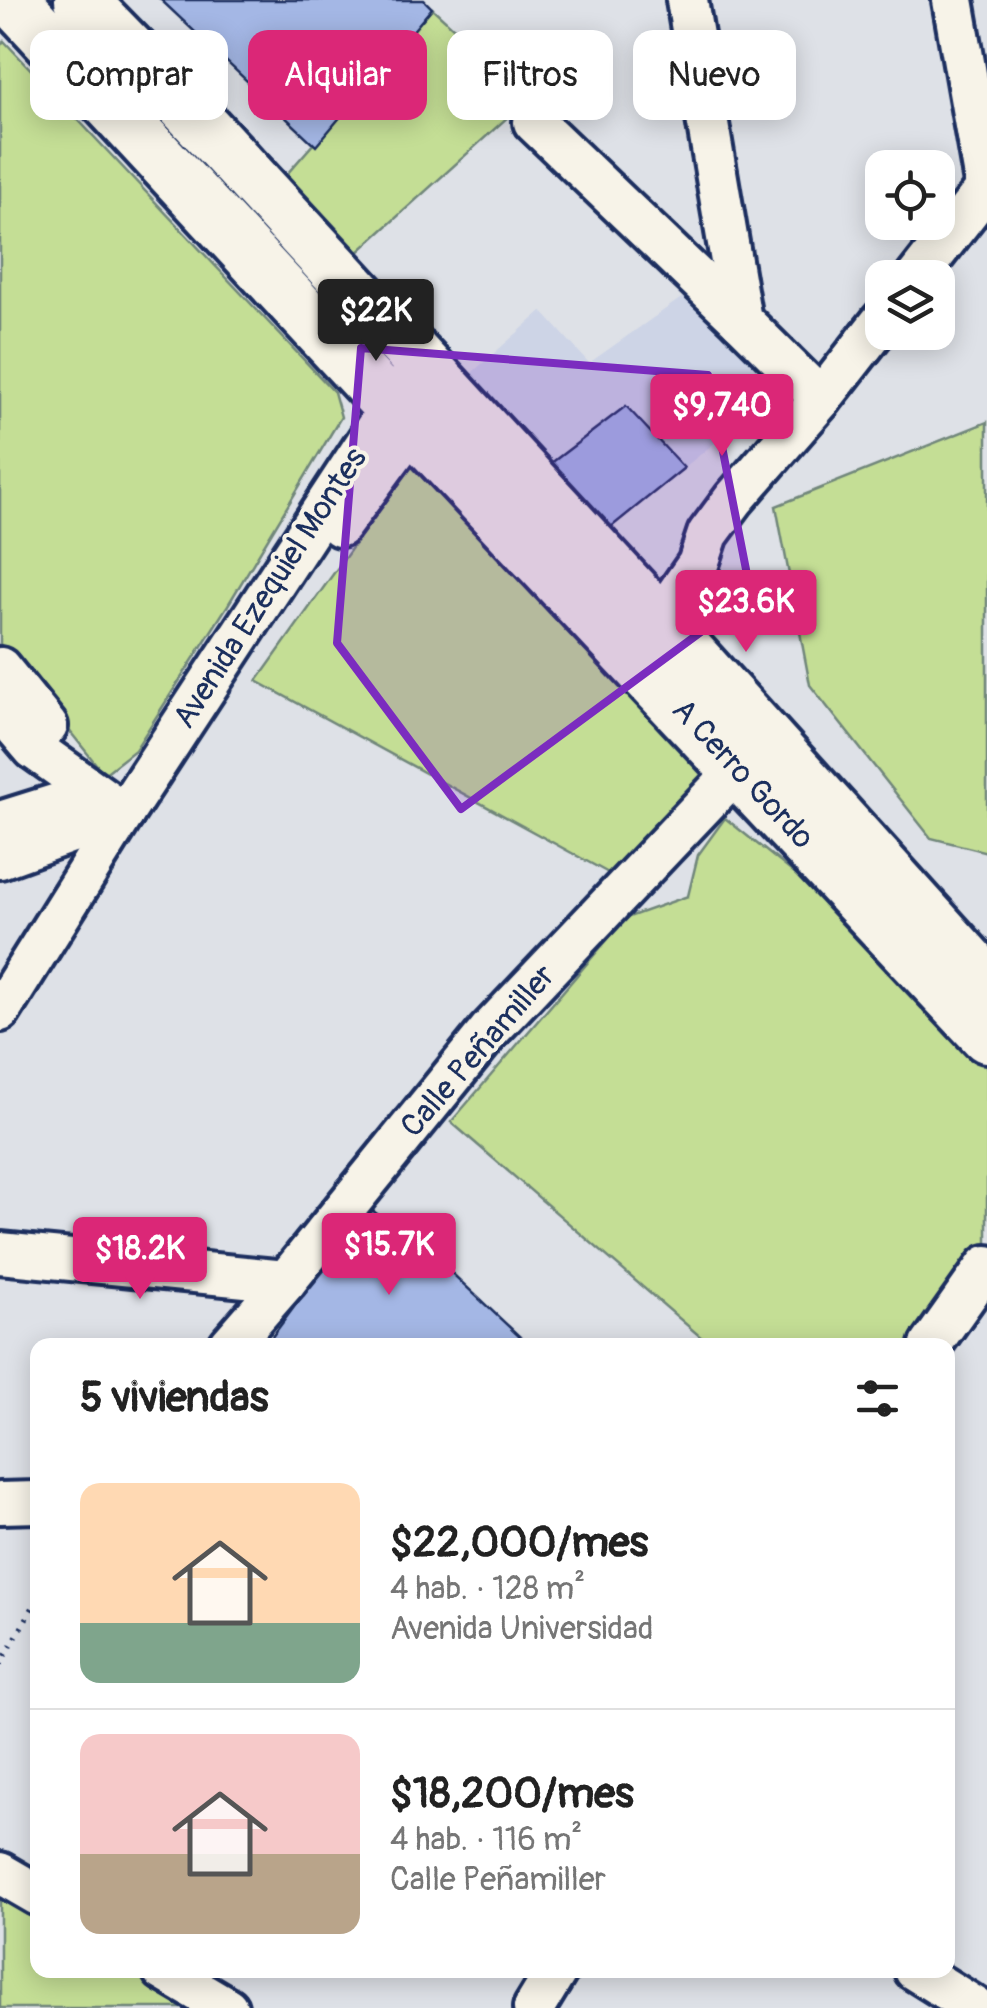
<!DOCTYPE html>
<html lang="es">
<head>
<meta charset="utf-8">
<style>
  :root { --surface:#fff; --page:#f2f2f2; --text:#222; --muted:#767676; --line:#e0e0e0; --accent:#db2777 }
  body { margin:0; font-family:Pangolin,sans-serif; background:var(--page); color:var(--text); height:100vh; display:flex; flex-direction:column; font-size:38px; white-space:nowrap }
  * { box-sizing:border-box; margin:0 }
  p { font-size:32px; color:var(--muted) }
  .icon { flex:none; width:55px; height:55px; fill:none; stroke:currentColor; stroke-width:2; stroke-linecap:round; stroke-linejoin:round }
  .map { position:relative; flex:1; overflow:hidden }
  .side { position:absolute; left:30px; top:1338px; width:925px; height:640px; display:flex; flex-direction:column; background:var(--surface); border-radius:20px; box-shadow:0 5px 25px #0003 }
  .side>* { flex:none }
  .top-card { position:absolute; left:30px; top:30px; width:928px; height:90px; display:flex; gap:20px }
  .tools { position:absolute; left:865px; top:150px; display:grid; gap:20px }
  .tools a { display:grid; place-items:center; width:90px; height:90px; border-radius:20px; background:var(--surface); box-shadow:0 5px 25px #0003; font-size:50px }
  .price { position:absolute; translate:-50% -85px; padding:0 22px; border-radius:10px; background:var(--accent); color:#fff; font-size:32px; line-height:65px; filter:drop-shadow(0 2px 5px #0008) }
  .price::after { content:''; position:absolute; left:50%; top:60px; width:30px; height:22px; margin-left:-15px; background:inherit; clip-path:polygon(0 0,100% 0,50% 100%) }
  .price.current { background:#222; color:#fff }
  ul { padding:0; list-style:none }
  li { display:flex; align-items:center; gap:30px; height:250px; padding:0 50px }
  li+li { border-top:2px solid var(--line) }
  li span { display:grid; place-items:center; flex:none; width:280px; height:200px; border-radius:20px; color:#555 }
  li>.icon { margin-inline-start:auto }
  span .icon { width:120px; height:120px; fill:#fffc; stroke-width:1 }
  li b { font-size:42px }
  h2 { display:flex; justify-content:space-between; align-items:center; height:120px; padding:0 50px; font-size:42px }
  .chip { padding:0 35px; border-radius:20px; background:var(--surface); box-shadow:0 5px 25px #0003; font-size:35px; line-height:90px }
  .chip.current { background:var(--accent); color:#fff }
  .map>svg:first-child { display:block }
  .built { fill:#cdd4e6 }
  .green { fill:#c4de95; stroke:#70867a; stroke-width:2.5 }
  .building { fill:#a4b7e5; stroke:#1b2f5e; stroke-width:2.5 }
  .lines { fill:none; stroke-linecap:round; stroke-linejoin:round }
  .minor-casing { stroke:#1b2f5e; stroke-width:48 }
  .major-casing { stroke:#1b2f5e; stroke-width:60 }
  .path { stroke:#1b2f5e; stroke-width:5; stroke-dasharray:2.5 8; stroke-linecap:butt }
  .minor { stroke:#f7f3e8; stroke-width:40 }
  .major { stroke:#f7f3e8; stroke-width:52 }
  .marked { fill:#7b2cbf; fill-opacity:0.2; stroke:#7b2cbf; stroke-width:8; stroke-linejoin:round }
  .labels { text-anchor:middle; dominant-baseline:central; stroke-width:8; stroke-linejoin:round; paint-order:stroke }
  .street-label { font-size:32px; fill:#1b2f5e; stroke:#f7f3e8 }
</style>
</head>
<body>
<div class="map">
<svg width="987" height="2008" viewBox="0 0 987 2008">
  <rect width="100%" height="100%" fill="#dee1e7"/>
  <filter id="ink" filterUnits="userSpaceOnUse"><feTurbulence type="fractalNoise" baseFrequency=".01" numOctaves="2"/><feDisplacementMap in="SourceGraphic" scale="20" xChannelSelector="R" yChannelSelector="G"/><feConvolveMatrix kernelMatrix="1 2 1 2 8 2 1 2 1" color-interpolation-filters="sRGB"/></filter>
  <g filter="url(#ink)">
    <polygon class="built" points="694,289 787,384 605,532 466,378 542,311 589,363"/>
    <g class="green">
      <polygon points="432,8 530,97 356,254 280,182"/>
      <polygon points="4,41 334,392 341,417 228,605 135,750 104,774 0,644 0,46"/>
      <polygon points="987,422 987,852 931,838 810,685 776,506"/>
      <polygon points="423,448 717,763 623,881 257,681"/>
      <polygon points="725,818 841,911 987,1066 987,1251 924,1345 710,1345 451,1122 626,918 688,896 698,855"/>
      <polygon points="0,1892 37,1914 38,1970 132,1970 196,2008 0,2008"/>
    </g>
    <g class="building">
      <polygon points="161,0 424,0 432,8 316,146"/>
      <polygon points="626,406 684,468 605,532 546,467"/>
      <polygon points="368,1207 440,1262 520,1337 514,1345 266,1345"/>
    </g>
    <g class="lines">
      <g class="minor-casing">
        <g id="minor">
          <polyline points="687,0 741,320 821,399"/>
          <polyline points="953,0 986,188"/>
          <polyline points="534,122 741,320"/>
          <polyline points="916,278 987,187"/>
          <polyline points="340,526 430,404"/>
          <polyline points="641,638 659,620 698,564 708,534 734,499 821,399 882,321"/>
          <polyline points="0,668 47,726"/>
          <polyline points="0,709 34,749 124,813"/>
          <polyline points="0,822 67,801 115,811"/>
          <polyline points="0,858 124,813"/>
          <polyline points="0,1011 124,813 405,384"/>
          <polyline points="0,1253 286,1281"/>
          <polyline points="230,1345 286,1281 489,1031 738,769"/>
          <polyline points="931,1345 987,1266"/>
          <polyline points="0,1503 38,1502"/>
          <polyline points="0,1873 38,1895"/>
          <polyline points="163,1970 227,2008"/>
          <polyline points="915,1970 976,2008"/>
          <polyline points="534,2008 557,1970"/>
        </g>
      </g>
      <g class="major-casing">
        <g id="major">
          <polyline points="13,0 389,405 414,427 987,1036"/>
          <polyline points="81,0 176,97 659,620 987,982"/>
        </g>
      </g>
      <polyline class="path" points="0,1665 38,1598"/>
      <use href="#minor" class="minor"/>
      <use href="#major" class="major"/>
    </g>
  </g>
  <path class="marked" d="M361 348 708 375 751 595 461 809 337 643Z"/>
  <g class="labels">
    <g class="street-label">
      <text transform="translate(270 588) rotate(-57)">Avenida Ezequiel Montes</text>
      <text transform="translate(743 774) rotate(47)">A Cerro Gordo</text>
      <text transform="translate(478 1051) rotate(-49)">Calle Peñamiller</text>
    </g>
  </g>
</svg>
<div class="tools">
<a><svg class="icon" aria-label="locate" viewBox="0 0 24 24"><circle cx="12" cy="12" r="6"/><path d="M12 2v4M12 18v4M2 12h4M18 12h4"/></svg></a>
<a><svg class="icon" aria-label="layers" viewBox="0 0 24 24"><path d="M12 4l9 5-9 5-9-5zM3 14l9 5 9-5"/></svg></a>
</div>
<b class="price current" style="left:376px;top:364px">$22K</b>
<b class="price" style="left:722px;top:459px">$9,740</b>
<b class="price" style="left:746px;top:655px">$23.6K</b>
<b class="price" style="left:389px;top:1298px">$15.7K</b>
<b class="price" style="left:140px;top:1302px">$18.2K</b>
<div class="top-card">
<a class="chip">Comprar</a>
<a class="chip current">Alquilar</a>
<a class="chip">Filtros</a>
<a class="chip">Nuevo</a>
</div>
<section class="side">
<h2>5 viviendas<svg class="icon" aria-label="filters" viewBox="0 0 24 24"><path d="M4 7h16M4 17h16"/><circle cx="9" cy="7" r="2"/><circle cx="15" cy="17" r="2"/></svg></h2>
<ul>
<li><span style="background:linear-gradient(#ffd9b3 70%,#7fa58c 0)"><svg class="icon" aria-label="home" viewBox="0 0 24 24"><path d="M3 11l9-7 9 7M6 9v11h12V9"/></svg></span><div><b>$22,000/mes</b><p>4 hab. · 128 m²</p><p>Avenida Universidad</p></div></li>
<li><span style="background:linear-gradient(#f6c9c9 60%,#b9a48a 0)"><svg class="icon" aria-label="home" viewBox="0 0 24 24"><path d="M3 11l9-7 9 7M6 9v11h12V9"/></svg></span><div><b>$18,200/mes</b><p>4 hab. · 116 m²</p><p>Calle Peñamiller</p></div></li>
</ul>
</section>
</div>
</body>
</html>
